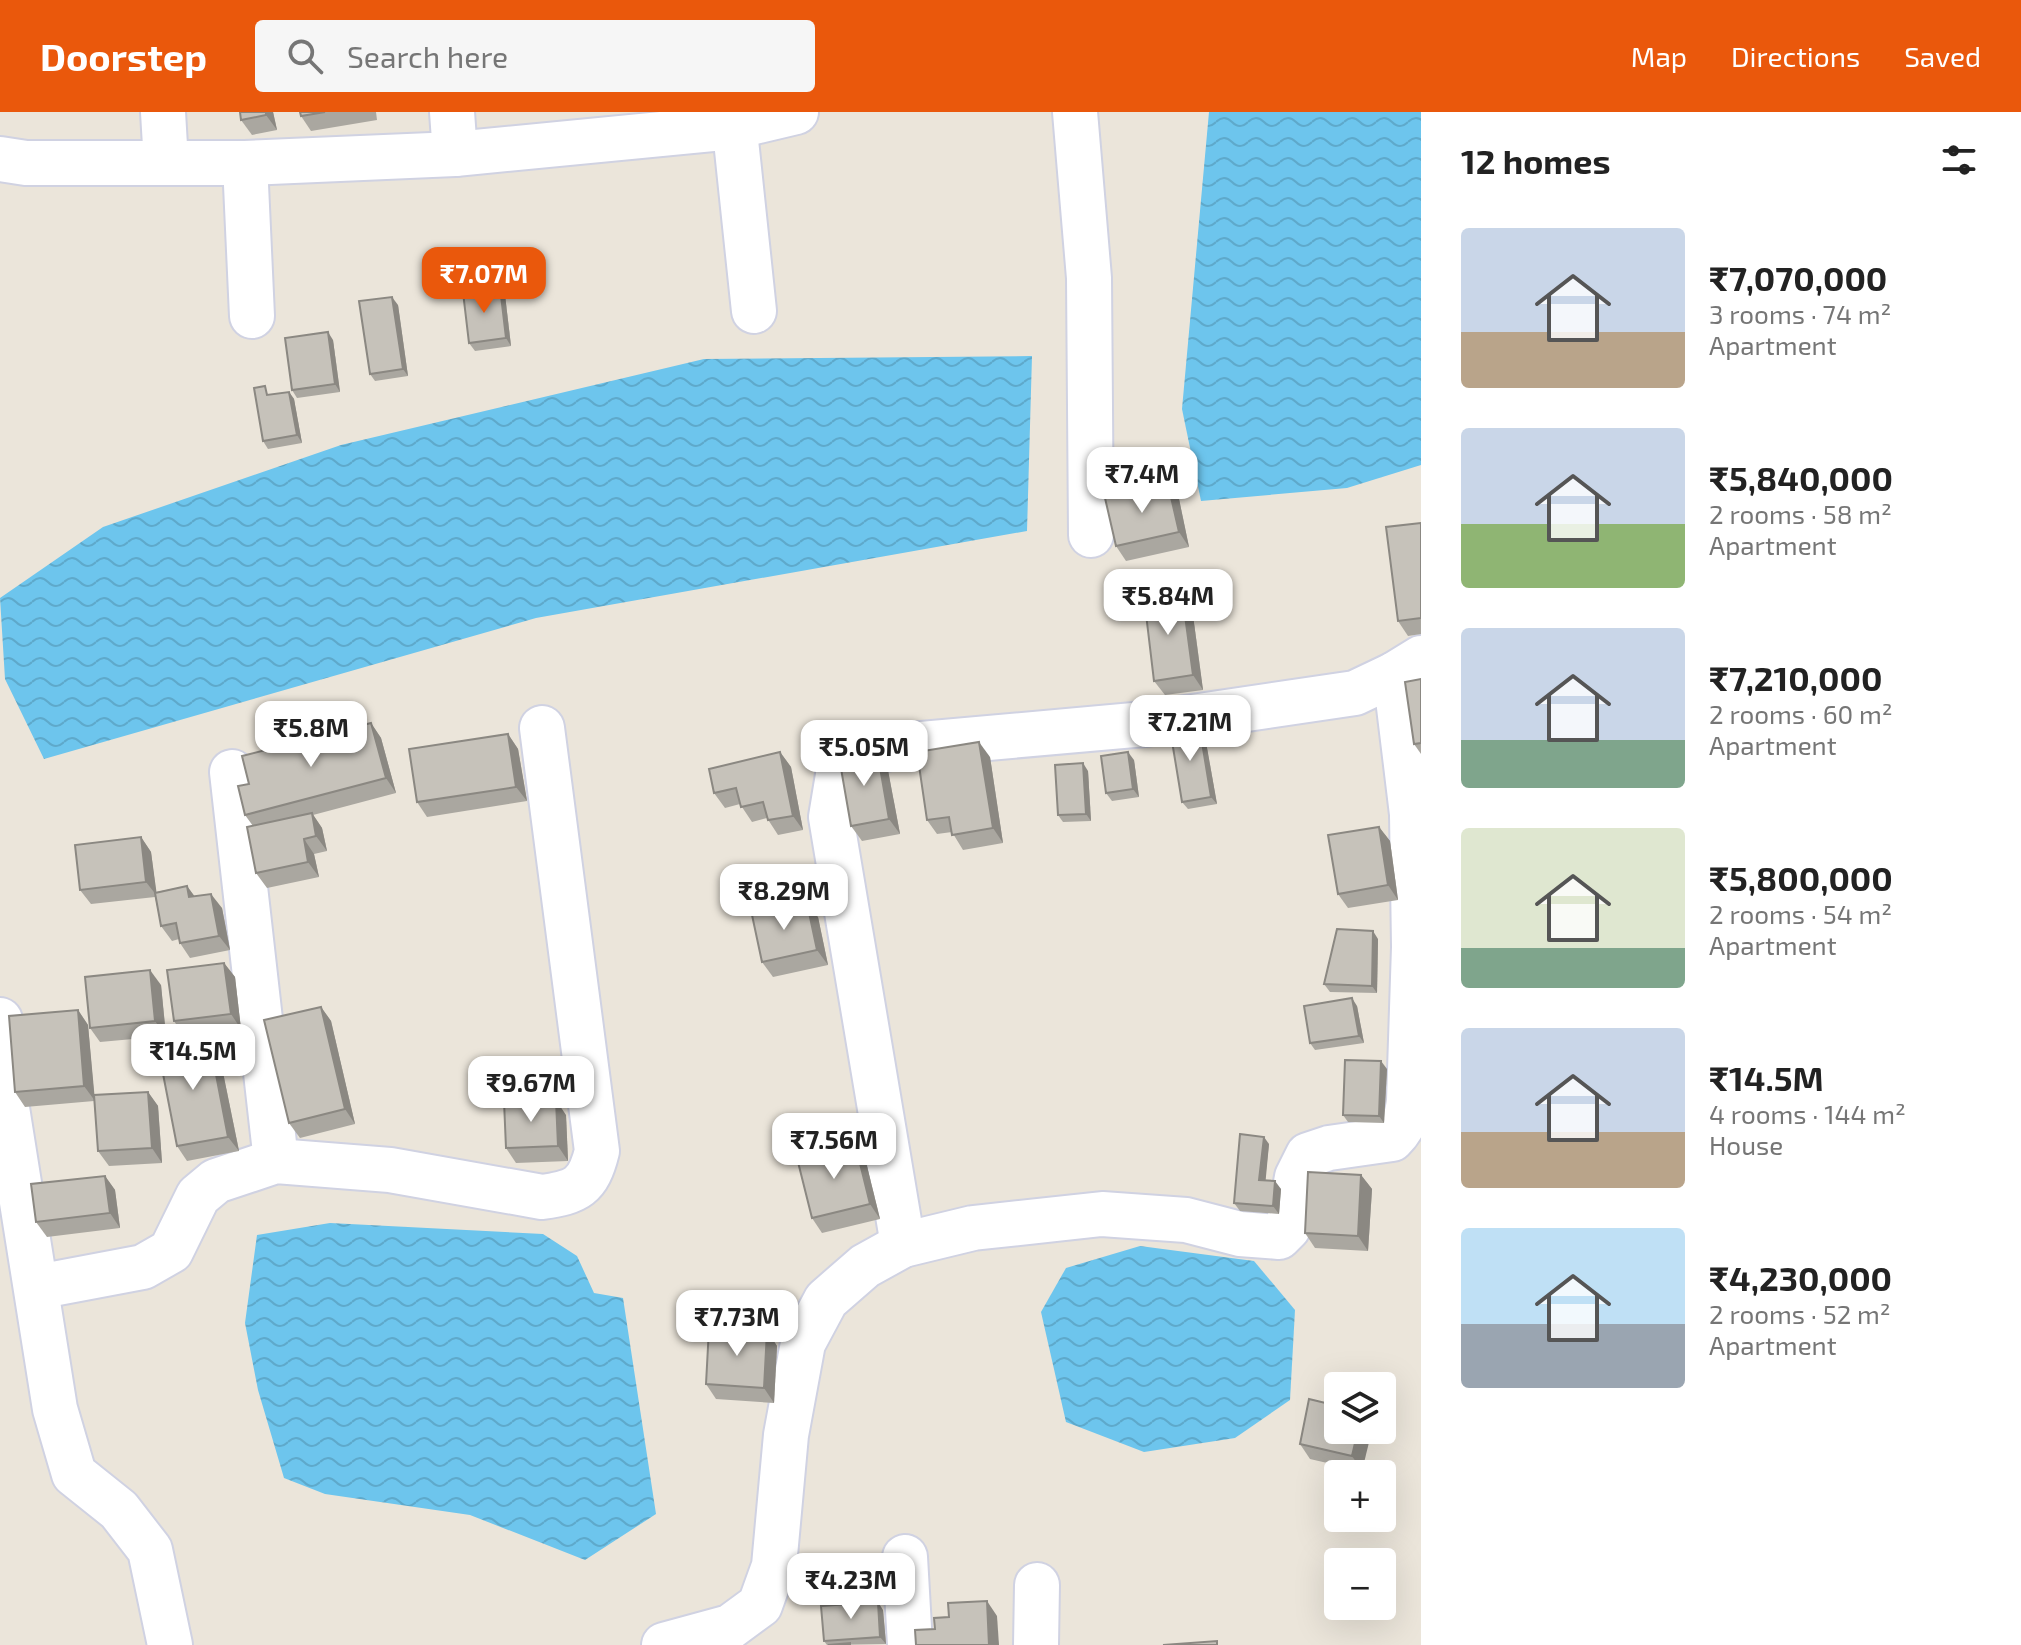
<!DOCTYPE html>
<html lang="en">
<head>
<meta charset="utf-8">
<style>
  :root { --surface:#fff; --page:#f6f6f6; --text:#222; --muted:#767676; --accent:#ea580c }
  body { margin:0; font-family:"Exo 2",sans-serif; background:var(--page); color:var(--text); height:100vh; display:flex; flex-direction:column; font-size:30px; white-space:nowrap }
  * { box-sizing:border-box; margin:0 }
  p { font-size:26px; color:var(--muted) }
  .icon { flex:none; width:44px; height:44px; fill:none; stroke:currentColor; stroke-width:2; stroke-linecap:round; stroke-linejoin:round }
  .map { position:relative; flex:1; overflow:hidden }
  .panel { display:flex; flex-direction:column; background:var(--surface); width:600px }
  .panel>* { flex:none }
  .tools { position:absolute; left:1324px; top:1260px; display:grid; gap:16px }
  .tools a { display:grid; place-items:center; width:72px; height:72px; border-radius:8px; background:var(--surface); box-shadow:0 8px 32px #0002; font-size:40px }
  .price { position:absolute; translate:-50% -68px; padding:0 18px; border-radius:16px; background:#fff; color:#222; font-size:26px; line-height:52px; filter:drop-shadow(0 2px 4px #0008) }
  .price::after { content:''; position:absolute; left:50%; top:48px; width:24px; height:18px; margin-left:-12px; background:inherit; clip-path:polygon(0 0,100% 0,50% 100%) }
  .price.on { background:var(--accent); color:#fff }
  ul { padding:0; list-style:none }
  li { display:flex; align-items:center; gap:24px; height:200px; padding:0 40px }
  li span { display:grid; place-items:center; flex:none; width:224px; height:160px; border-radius:8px; color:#555 }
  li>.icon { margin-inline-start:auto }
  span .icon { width:96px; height:96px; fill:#fffc; stroke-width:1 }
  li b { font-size:34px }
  h2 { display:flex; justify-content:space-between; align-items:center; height:96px; padding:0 40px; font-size:34px }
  header { display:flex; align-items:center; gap:48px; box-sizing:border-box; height:112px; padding:0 40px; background:var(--accent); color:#fff }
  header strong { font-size:38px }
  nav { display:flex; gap:44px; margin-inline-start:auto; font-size:28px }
  .search { width:560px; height:72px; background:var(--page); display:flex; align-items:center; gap:20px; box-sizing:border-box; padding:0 28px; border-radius:8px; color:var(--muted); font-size:30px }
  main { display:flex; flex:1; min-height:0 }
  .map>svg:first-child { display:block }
  .water { fill:url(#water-waves) }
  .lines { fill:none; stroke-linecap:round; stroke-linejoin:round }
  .minor-casing { stroke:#d0d2e2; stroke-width:48 }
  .minor { stroke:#fff; stroke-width:44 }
  .wall { fill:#aaa7a0 }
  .shaded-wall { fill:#8b8882 }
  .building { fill:#c6c2ba; stroke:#8b8882; stroke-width:2 }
</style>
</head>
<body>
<header>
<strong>Doorstep</strong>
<div class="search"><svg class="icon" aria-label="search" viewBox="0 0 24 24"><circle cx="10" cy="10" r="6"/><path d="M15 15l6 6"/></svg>Search here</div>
<nav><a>Map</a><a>Directions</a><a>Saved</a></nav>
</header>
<main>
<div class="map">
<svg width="1421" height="1533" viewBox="0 0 1421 1533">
  <defs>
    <pattern id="water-waves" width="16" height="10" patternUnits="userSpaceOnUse" patternTransform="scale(2)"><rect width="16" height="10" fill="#6dc5ed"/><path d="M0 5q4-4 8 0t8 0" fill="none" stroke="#5ea9cb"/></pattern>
  </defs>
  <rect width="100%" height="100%" fill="#ebe5da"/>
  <g class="water">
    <polygon points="1209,0 1421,0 1421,353 1347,376 1201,389 1182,297"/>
    <polygon points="1032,244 1027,419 536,506 44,647 5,567 0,486 103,415 341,333 704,247"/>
    <polygon points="330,1111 543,1122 577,1144 594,1181 623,1186 656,1402 585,1448 470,1403 325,1382 284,1366 258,1278 245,1211 257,1123"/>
    <polygon points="1140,1134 1254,1149 1295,1198 1290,1288 1235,1326 1144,1340 1066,1310 1041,1200 1066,1156"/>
  </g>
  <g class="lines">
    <g class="minor-casing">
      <g id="minor">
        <polyline points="163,0 166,51"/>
        <polyline points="452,0 455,42"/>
        <polyline points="733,0 754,199"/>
        <polyline points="1075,0 1089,166 1091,423"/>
        <polyline points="0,47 26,51 245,51 455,42 733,15 796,0"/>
        <polyline points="245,51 252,204"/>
        <polyline points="1395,562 1412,702"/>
        <polyline points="232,660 276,1049"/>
        <polyline points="0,908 7,996 55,1297 74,1362 119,1398 150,1438 170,1533"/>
        <polyline points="903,1133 831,705 838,663 857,643 899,634 1145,612 1355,581 1395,562 1421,546"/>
        <path d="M37 1175 143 1155 171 1139 198 1084 216 1069 276 1049 390 1058 542 1085C577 1080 588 1075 597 1039L542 616"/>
        <polyline points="905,1445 910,1533"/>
        <path d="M664 1533 730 1515 760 1493 774 1454 786 1323 803 1231 826 1188 865 1154 903 1133 973 1116 1102 1102 1186 1108 1240 1122 1279 1125 1288 1116 1297 1065 1308 1043 1329 1036 1392 1027C1404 1015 1407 1005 1409 989L1414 835 1412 702H1421"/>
        <polyline points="1036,1533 1037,1473"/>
      </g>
    </g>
    <use href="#minor" class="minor"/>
  </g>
  <g class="wall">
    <polygon points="240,0 273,0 277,18 252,23 241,8"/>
    <polygon points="300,0 376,0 377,8 311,19 301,4"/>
    <polygon points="505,183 511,234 475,239 469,231"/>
    <polygon points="398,193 408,264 375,269 370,262"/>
    <polygon points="333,228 340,280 297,286 292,278"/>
    <polygon points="289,280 294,287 302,331 268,337 263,329 271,283"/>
    <polygon points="1168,372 1179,387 1189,435 1126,449 1116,434"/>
    <polygon points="1421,411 1421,522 1408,524 1398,509"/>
    <polygon points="1182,481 1192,496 1203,578 1165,583 1154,569"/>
    <polygon points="1421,567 1421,642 1414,632"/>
    <polygon points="371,611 381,626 396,681 313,703 322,716 327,739 314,742 319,765 267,776 256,761 253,714 245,703 249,672"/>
    <polygon points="1199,612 1204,619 1217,692 1188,697 1182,690"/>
    <polygon points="508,622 518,637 527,689 427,705 417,690"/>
    <polygon points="877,638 887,653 900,722 862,729 851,714"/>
    <polygon points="780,640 791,655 803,718 778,723 767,706 752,710 740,692 725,696 714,681"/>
    <polygon points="990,645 1003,731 963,738 952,720 937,722 927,708"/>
    <polygon points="1134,648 1139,685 1112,689 1106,681"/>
    <polygon points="1088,659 1091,709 1063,710 1058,703"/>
    <polygon points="1379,715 1390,729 1398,788 1348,796 1338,782"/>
    <polygon points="141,725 151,740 156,780 187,774 194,784 222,796 230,838 190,846 180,831 179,827 172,829 161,814 155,785 91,792 80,778"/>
    <polygon points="818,805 828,853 773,865 762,850"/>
    <polygon points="1378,827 1377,881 1330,880 1324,872"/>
    <polygon points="224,851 235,865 241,917 184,924 174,909"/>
    <polygon points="161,873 166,924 100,930 90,916"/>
    <polygon points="1357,894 1364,931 1315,938 1310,931"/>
    <polygon points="321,895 331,909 355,1012 300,1026 289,1011"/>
    <polygon points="78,898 88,913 94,983 148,980 158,994 162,1051 109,1054 98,1039 94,989 25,995 15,980"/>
    <polygon points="219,941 239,1039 187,1049 177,1034"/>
    <polygon points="1387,957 1384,1011 1348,1010 1343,1003"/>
    <polygon points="566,1003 568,1049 516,1051 506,1036"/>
    <polygon points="855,1031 865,1046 880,1107 822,1121 812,1106"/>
    <polygon points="1269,1032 1265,1068 1281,1077 1279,1102 1240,1099 1234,1091"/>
    <polygon points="1361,1063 1372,1077 1368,1139 1315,1136 1305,1121"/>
    <polygon points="105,1064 115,1078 120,1116 47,1125 36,1110"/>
    <polygon points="767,1219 777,1234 774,1291 716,1287 706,1272"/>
    <polygon points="1338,1294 1362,1359 1310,1347 1300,1332"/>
    <polygon points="883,1498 886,1532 827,1533 824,1529"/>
  </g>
  <g class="shaded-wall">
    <polygon points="266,0 273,0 277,18 266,3"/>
    <polygon points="500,175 505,183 511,234 506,226"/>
    <polygon points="392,185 398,193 408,264 403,257"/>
    <polygon points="328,220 333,228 340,280 335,272"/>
    <polygon points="289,280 294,287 302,331 297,323"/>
    <polygon points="1168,372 1179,387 1189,435 1179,420"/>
    <polygon points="1182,481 1192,496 1203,578 1193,563"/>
    <polygon points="371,611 381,626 396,681 386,666"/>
    <polygon points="1199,612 1204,619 1217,692 1211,685"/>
    <polygon points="508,622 518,637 527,689 516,675"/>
    <polygon points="979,630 990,645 1003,731 993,716"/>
    <polygon points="877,638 887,653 900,722 889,707"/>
    <polygon points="780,640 791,655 803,718 793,704"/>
    <polygon points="1128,640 1134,648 1139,685 1133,677"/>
    <polygon points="1083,651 1088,659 1091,709 1086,702"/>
    <polygon points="312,701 322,716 327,739 316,724"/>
    <polygon points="1379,715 1390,729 1398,788 1388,773"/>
    <polygon points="141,725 151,740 157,784 146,770"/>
    <polygon points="304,727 314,742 319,765 308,750"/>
    <polygon points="187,774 198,789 189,785"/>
    <polygon points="211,782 222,796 230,838 219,824"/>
    <polygon points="807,791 818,805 828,853 817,838"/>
    <polygon points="1373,819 1378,827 1377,881 1372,874"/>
    <polygon points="224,851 235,865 241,917 231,902"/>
    <polygon points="150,858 161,873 166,924 155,909"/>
    <polygon points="1352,886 1357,894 1364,931 1359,924"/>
    <polygon points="321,895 331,909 355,1012 345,997"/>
    <polygon points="78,898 88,913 95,989 84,974"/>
    <polygon points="209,926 219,941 239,1039 228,1025"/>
    <polygon points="1381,949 1387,957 1384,1011 1379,1004"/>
    <polygon points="148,980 158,994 162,1051 152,1036"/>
    <polygon points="556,988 566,1003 568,1049 558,1034"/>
    <polygon points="1264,1025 1269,1032 1265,1075 1259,1068"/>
    <polygon points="855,1031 865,1046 880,1107 870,1092"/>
    <polygon points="1361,1063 1372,1077 1368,1139 1358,1124"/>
    <polygon points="105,1064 115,1078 120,1116 110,1101"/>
    <polygon points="1275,1069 1281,1077 1279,1102 1273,1094"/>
    <polygon points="767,1219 777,1234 774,1291 764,1276"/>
    <polygon points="1358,1318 1372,1318 1362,1359 1352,1344"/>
    <polygon points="987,1489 997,1504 999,1533 989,1533"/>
    <polygon points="878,1490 883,1498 886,1532 880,1525"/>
  </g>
  <g class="building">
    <polygon points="240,0 266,0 266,3 241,8"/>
    <polygon points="300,0 325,0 301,4"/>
    <polygon points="500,175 506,226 469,231 463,180"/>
    <polygon points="392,185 403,257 370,262 359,189"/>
    <polygon points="328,220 335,272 292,278 285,226"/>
    <polygon points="265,274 267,283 289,280 297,323 263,329 254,276"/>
    <polygon points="1168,372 1179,420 1116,434 1105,386"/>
    <polygon points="1421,411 1421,506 1398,509 1386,415"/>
    <polygon points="1182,481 1193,563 1154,569 1144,485"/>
    <polygon points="1421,567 1421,631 1414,632 1405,570"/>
    <polygon points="371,611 386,666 245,703 238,674 249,672 242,644"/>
    <polygon points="1199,612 1211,685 1182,690 1170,617"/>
    <polygon points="508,622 516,675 417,690 409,637"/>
    <polygon points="979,630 993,716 952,723 949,705 927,708 917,640"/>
    <polygon points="877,638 889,707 851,714 839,645"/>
    <polygon points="780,640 793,704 768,708 763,690 741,695 736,676 714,681 709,657"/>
    <polygon points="1128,640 1133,677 1106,681 1101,644"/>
    <polygon points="1083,651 1086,702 1058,703 1055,653"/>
    <polygon points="312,701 316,724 304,727 308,750 256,761 247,715"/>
    <polygon points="1379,715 1388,773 1338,782 1328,723"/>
    <polygon points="141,725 146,770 80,778 75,733"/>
    <polygon points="187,774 189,785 211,782 219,824 180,831 176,811 161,814 155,781"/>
    <polygon points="807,791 817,838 762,850 752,803"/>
    <polygon points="1337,817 1373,819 1372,874 1324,872"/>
    <polygon points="224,851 231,902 174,909 167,858"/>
    <polygon points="150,858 155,909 90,916 85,865"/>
    <polygon points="1352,886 1359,924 1310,931 1304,894"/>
    <polygon points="321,895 345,997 289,1011 264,908"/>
    <polygon points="78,898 84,974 15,980 9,904"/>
    <polygon points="209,926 228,1025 177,1034 158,936"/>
    <polygon points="1345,948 1381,949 1379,1004 1343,1003"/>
    <polygon points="148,980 152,1036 98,1039 94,983"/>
    <polygon points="556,988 558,1034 506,1036 504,989"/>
    <polygon points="1240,1022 1264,1025 1259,1068 1275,1069 1273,1094 1234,1091"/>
    <polygon points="855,1031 870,1092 812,1106 797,1046"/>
    <polygon points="1308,1060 1361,1063 1358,1124 1305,1121"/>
    <polygon points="105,1064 110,1101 36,1110 31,1072"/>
    <polygon points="709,1216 767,1219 764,1276 706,1272"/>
    <polygon points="1309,1287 1338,1294 1338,1318 1358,1318 1352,1344 1300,1332"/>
    <polygon points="987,1489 989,1533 916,1533 915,1518 935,1517 934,1506 949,1505 948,1491"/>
    <polygon points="878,1490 880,1525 824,1529 821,1494"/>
    <polygon points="1217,1529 1217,1533 1163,1533"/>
    <polygon points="850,1531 850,1533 828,1533"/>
  </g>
</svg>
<div class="tools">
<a><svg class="icon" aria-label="layers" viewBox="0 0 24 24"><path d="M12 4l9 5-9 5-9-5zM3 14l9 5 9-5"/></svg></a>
<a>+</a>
<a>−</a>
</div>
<b class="price on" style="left:484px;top:203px">₹7.07M</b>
<b class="price" style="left:1142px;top:403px">₹7.4M</b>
<b class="price" style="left:1168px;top:525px">₹5.84M</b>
<b class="price" style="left:1190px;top:651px">₹7.21M</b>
<b class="price" style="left:311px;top:657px">₹5.8M</b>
<b class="price" style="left:864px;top:676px">₹5.05M</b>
<b class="price" style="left:784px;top:820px">₹8.29M</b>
<b class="price" style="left:193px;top:980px">₹14.5M</b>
<b class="price" style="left:531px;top:1012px">₹9.67M</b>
<b class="price" style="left:834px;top:1069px">₹7.56M</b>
<b class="price" style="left:737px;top:1246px">₹7.73M</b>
<b class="price" style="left:851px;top:1509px">₹4.23M</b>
</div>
<section class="panel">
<h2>12 homes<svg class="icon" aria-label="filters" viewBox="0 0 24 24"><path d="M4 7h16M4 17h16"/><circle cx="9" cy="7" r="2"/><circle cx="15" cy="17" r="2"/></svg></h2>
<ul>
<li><span style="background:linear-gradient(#c9d6e8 65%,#b9a48a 0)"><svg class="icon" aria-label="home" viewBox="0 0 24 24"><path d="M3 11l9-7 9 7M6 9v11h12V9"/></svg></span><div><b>₹7,070,000</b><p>3 rooms · 74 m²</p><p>Apartment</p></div></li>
<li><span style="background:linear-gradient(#c9d6e8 60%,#8fb573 0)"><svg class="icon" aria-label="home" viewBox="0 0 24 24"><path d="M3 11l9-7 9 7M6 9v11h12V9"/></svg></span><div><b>₹5,840,000</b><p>2 rooms · 58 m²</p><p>Apartment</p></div></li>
<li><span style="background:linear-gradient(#c9d6e8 70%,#7fa58c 0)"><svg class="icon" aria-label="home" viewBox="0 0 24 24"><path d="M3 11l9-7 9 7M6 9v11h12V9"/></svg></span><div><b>₹7,210,000</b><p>2 rooms · 60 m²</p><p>Apartment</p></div></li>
<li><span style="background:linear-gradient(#dfe7d0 75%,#7fa58c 0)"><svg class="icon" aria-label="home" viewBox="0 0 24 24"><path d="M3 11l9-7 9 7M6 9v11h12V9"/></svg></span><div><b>₹5,800,000</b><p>2 rooms · 54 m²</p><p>Apartment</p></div></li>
<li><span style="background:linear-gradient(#c9d6e8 65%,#b9a48a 0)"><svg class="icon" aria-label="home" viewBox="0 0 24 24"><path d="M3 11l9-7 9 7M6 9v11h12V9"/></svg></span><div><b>₹14.5M</b><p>4 rooms · 144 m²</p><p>House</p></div></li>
<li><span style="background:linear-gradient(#bfe0f5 60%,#9aa5b1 0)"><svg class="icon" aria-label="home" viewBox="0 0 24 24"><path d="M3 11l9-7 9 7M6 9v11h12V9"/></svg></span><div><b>₹4,230,000</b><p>2 rooms · 52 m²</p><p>Apartment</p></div></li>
</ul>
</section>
</main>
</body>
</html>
